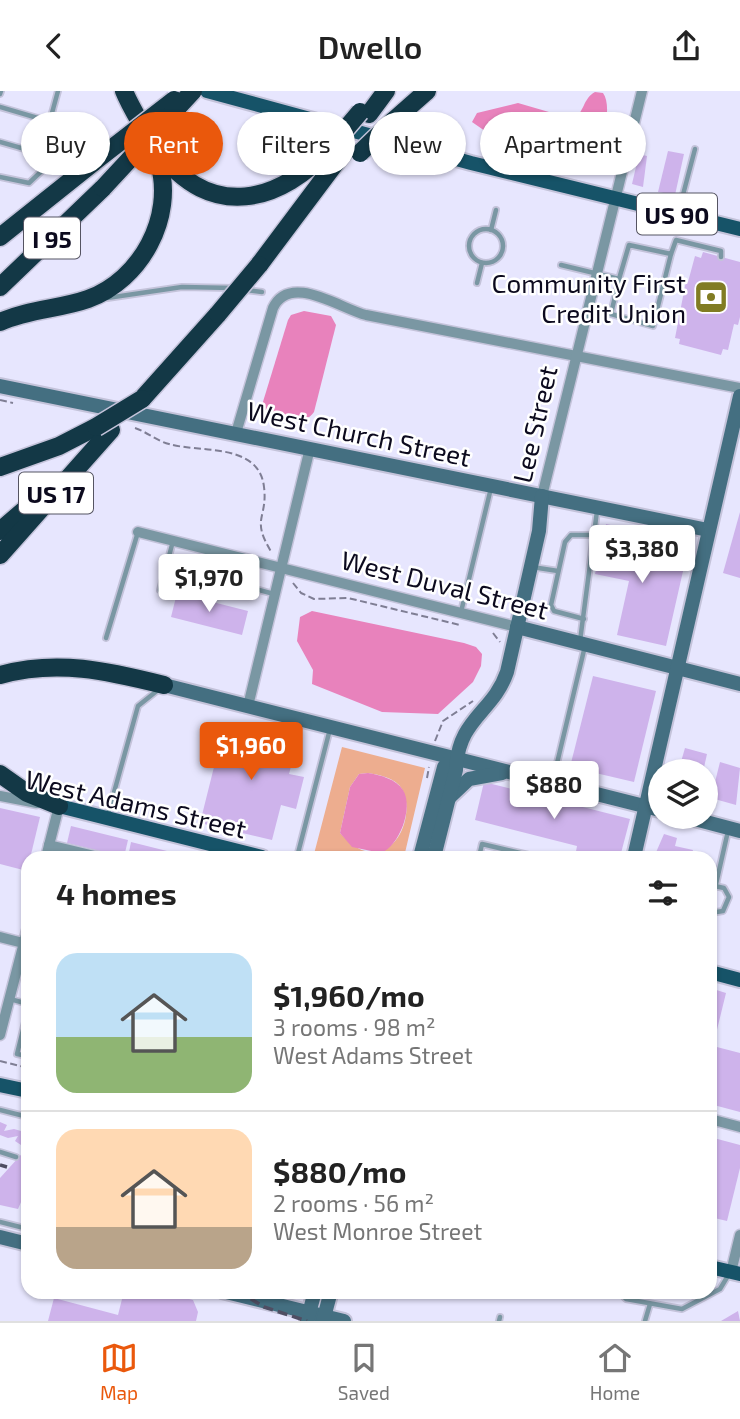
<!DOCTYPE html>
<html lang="en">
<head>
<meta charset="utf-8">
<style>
  :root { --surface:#fff; --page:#f6f6f6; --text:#222; --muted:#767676; --line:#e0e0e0; --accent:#ea580c }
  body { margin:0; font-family:"Exo 2",sans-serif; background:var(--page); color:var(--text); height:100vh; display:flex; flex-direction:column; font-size:26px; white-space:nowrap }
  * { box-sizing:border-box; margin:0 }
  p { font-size:23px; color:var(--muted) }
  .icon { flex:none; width:38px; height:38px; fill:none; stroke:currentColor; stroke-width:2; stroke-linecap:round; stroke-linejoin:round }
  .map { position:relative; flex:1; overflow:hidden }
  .side { position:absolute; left:21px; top:760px; width:696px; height:448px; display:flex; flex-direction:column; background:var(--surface); border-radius:21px; box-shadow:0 2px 5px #0004 }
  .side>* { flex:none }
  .top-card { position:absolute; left:21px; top:21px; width:698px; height:63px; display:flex; gap:14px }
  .tools { position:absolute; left:648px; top:668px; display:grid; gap:14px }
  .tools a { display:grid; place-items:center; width:70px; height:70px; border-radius:50%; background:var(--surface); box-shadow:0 2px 5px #0004; font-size:35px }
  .price { position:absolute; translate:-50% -60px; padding:0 16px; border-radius:7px; background:#fff; color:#222; font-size:23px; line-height:46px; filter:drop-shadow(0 2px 4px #0008) }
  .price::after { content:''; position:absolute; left:50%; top:42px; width:21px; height:16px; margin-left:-10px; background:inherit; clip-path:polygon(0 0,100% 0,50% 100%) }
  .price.selected { background:var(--accent); color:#fff }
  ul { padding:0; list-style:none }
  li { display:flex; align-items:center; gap:21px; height:175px; padding:0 35px }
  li+li { border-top:2px solid var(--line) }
  li span { display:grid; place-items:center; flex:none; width:196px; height:140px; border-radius:21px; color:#555 }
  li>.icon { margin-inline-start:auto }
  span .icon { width:84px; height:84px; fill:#fffc; stroke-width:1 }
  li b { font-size:30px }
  h2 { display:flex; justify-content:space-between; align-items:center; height:84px; padding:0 35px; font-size:30px }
  .tag { padding:0 24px; border-radius:32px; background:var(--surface); box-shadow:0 2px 5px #0004; font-size:24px; line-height:63px }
  .tag.selected { background:var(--accent); color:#fff }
  header { display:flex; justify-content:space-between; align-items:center; height:91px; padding:0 35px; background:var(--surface); font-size:32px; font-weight:600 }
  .menu { display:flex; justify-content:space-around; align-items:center; height:98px; border-top:2px solid var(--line); background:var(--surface); font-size:19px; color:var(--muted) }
  .menu a { display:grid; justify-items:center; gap:4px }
  .menu .selected { color:var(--accent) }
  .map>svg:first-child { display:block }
  .green { fill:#edad8f; fill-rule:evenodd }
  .water { fill:#e882bc }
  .building { fill:#ceb3eb }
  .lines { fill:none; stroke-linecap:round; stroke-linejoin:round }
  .lane-casing { stroke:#c4c3da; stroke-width:8 }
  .street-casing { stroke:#c4c3da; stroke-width:13 }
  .secondary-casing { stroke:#c4c3da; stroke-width:18 }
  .primary-casing { stroke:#c4c3da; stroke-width:18 }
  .highway-casing { stroke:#c4c3da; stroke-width:21 }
  .path { stroke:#7f7e94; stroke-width:2; stroke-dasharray:7 3.5; stroke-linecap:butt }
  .lane { stroke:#7a97a3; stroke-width:4.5 }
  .street { stroke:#7a97a3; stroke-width:10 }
  .secondary { stroke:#446f81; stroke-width:14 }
  .primary { stroke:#165368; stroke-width:14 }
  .highway { stroke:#133846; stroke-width:18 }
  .rail { stroke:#4f4e63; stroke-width:3.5; stroke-dasharray:10 5; stroke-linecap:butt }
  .highway-bridge-casing { stroke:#c4c3da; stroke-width:21; stroke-linecap:butt }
  .highway-bridge { stroke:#133846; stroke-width:18 }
  .labels { text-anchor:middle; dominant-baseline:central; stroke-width:5; stroke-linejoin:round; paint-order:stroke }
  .shield { fill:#fff; stroke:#555462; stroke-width:2 }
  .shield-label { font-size:24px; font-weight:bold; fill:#0c0a1e }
  .poi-label { font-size:26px; fill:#0c0a1e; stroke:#fff; text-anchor:end }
  .street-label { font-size:26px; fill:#0c0a1e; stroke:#fff }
</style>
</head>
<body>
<header><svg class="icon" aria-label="back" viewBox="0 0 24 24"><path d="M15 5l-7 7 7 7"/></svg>Dwello<svg class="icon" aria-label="share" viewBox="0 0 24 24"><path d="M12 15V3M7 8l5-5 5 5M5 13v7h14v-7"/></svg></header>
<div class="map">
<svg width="740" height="1230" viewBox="0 0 740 1230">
  <rect width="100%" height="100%" fill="#e7e6fe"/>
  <path class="green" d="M342 656 425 677 404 766H327L314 763ZM368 682C379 684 391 686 399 694 422 720 389 797 340 742L350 696 359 683Z"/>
  <g class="water">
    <path d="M595 1 603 2C613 16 603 53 591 64L485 40 472 31 477 22 518 12 573 28C584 23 583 7 595 1Z"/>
    <path d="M304 220 331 225 336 234 314 321C303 337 279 329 264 320L262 314 288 229 291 224Z"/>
    <polygon points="312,520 464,552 476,556 482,563 481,575 473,591 438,623 382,621 312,593 313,579 297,550 300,526"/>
    <path d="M368 682C380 684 396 688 403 699 414 717 399 755 381 762L352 756 340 742 350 696 359 683Z"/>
  </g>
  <g class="building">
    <polygon points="668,60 684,63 675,104 658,101"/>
    <polygon points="639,63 647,65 643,96 632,93"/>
    <polygon points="703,161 740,171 740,226 738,234 734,233 728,259 723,258 721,264 679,253 680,248 675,247 686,190 688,191 695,165 701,167"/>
    <polygon points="740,421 740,487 723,482"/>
    <polygon points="606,433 633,439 629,455 634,457 636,451 649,455 648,459 686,467 666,555 617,544 629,490 595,483"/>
    <polygon points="177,502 248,520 242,544 171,526"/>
    <polygon points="593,585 656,600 634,691 570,676"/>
    <polygon points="225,632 298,649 289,683 304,686 296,718 281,714 272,749 200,732"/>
    <polygon points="685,657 707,663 703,681 678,681"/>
    <polygon points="720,671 740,677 736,714 711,707"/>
    <polygon points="484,691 630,728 620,766 575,766 577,755 475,729"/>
    <polygon points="0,717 40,726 27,780 0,773"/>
    <polygon points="71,735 128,749 124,766 67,752"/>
    <polygon points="664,743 677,747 675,755 693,759 691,766 654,766"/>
    <polygon points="131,751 191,766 128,766"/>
    <polygon points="710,897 726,902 713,955 740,962 740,1021 710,1013"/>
    <polygon points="0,1031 7,1034 4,1040 14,1038 28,1042 24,1056 15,1050 18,1045 8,1047 0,1044"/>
    <polygon points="710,1046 740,1054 740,1077 727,1130 710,1126"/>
    <polygon points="28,1056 28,1095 18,1118 0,1114 0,1087"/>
    <polygon points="124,1200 158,1200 193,1209 198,1221 196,1230 48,1230 54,1207 118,1224"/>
    <polygon points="738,1220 740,1230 721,1230"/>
  </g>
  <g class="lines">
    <g class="lane-casing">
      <g id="lane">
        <polyline points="0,3 1,0"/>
        <polyline points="0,16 41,28 54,37 72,42 68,55 29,92 0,86"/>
        <polyline points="49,33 58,0"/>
        <polyline points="0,51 56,67"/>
        <polyline points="679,119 695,58"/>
        <circle cx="486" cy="155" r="17"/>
        <polyline points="491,139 496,119"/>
        <polyline points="561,174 619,188 629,154 671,163 676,149 721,160 721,166"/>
        <polyline points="619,188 611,223 653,235 671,163"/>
        <polyline points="477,192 482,172"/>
        <polyline points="246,199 262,201"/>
        <polyline points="107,207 182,196 234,197"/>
        <polyline points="167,474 274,503"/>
        <polyline points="532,476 558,480"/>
        <polyline points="160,499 173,450"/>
        <polyline points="461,521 491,397"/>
        <polyline points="584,528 554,520 551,514 565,451 571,444 592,444"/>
        <polyline points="106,547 138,441"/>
        <polyline points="580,550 597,420"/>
        <polyline points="553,689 585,555"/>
        <polyline points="108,723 138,615 158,599"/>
        <polyline points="297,766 330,638"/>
        <polyline points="479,766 482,753 537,766"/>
        <polyline points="716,793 728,740"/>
        <polyline points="710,794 724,797 729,806 723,820 710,822"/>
        <polyline points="10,908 28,913"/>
        <polyline points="28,919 17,963 28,965"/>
        <polyline points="0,1019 28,1026"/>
        <polyline points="0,1061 16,1066"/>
        <polyline points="0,1131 28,1138"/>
        <polyline points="618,1200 626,1208 682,1218 720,1198 729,1183"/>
        <polyline points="499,1230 500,1226"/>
        <polyline points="645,1230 650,1213"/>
      </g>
    </g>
    <g class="street-casing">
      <g id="street">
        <path d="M236 342 273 217C290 181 341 218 366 224L740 297"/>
        <polyline points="542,405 642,0"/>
        <polyline points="138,441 517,536"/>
        <polyline points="248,615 310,357"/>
        <polyline points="0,705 37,712"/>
        <polyline points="49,754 99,766"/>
        <polyline points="46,766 59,715 56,714"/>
        <polyline points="0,846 27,853"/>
        <polyline points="0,944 28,836"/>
        <polyline points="710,1028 740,1036"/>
        <polyline points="731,1181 740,1144"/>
      </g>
    </g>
    <g class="secondary-casing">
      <g id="secondary">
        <polyline points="0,295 708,439"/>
        <polyline points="517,536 740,593"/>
        <polyline points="164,594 660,719"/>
        <polyline points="450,706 469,688 502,682"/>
        <polyline points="687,726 740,740"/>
        <polyline points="420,766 444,676 455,666"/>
        <path d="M434 766 456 679C458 627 493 622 507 581L539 440 542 405"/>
        <polyline points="634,766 740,305"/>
        <polyline points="0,1146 28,1153"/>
        <polyline points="222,1200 344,1230"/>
        <polyline points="307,1230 315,1200"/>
        <polyline points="323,1230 331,1200"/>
      </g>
    </g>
    <g class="primary-casing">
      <g id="primary">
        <polyline points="207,0 471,72 740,138"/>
        <polyline points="59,715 262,766"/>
        <polyline points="710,881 740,889"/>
        <polyline points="0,994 28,1000"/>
        <polyline points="710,1176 740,1183"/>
      </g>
    </g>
    <g class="highway-casing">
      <g id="highway">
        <polyline points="369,23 386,0"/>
        <polyline points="393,30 427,0"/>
        <path d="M159 60C210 130 281 113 332 54"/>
        <polyline points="0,146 94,71"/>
        <polyline points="259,174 346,58"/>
        <polyline points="0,196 103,97"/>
        <path d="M0 231C29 218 60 218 88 208 141 189 175 126 159 72 152 46 134 25 124 0"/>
        <polyline points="142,308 218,223"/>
        <polyline points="0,376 59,355 96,336"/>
        <polyline points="0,440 45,401"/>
        <polyline points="0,464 111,339"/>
        <path d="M0 584C57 568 108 580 164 594"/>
        <polyline points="0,683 27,702 59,715"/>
      </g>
    </g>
    <g class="path">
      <polyline points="0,309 13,312"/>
      <path d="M135 337C147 341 157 350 169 353 199 362 259 351 264 396 268 428 250 427 272 462"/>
      <polyline points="293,492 301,502 314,508 348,507 460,534"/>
      <polyline points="493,542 500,551"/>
      <polyline points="435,650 443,630 473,610"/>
      <polyline points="427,687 429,676"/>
      <polyline points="0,970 28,977"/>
    </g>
    <use href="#lane" class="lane"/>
    <use href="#street" class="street"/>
    <use href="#secondary" class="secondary"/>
    <use href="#primary" class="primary"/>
    <use href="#highway" class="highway"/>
    <g class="rail">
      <polyline points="0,1074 7,1076"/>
      <polyline points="25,1100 28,1101"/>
      <polyline points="238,1200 264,1216 307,1230"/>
    </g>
    <g class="highway-bridge-casing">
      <g id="highway-bridge">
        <polyline points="332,54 360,21"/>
        <polyline points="360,62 393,30"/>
        <polyline points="94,71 174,9"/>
        <polyline points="103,97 193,0"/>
        <polyline points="218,223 259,174"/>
        <polyline points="96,336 142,308"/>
      </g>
    </g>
    <use href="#highway-bridge" class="highway-bridge"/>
  </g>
  <defs>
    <g id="bank-square" transform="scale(1.75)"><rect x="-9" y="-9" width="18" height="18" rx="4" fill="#817c23" stroke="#fff"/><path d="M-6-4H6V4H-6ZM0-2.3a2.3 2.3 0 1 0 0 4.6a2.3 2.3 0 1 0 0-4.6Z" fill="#fff"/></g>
  </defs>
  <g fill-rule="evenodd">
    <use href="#bank-square" x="711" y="206"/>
  </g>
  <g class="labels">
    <g class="shield">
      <rect x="637" y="102.5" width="80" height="41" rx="5"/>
      <rect x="24" y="126.5" width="56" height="41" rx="5"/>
      <rect x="19" y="381.5" width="74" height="41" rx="5"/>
    </g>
    <g class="shield-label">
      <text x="677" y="123">US 90</text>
      <text x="52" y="147">I 95</text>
      <text x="56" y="402">US 17</text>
    </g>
    <g class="poi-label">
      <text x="686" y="191">Community First<tspan x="686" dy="30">Credit Union</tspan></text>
    </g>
    <g class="street-label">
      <text transform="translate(534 333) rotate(-77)">Lee Street</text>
      <text transform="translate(359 342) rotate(12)">West Church Street</text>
      <text transform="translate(445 493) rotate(14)">West Duval Street</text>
      <text transform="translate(136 712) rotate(13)">West Adams Street</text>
    </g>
  </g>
</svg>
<div class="tools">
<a><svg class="icon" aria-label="layers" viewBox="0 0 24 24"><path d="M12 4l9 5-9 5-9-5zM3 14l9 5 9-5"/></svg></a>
</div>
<b class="price" style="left:642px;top:494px">$3,380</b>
<b class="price" style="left:209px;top:523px">$1,970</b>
<b class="price selected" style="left:251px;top:691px">$1,960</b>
<b class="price" style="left:554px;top:730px">$880</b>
<div class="top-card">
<a class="tag">Buy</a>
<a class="tag selected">Rent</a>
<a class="tag">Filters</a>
<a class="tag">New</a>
<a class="tag">Apartment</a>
</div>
<section class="side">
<h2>4 homes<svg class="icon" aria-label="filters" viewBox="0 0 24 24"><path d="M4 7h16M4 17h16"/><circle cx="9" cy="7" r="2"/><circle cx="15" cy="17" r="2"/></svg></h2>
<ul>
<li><span style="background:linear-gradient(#bfe0f5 60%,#8fb573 0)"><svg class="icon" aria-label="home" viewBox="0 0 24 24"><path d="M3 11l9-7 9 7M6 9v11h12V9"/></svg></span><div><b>$1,960/mo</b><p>3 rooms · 98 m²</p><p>West Adams Street</p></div></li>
<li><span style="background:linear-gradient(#ffd9b3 70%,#b9a48a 0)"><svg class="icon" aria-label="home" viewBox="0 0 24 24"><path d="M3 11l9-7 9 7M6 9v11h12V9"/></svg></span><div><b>$880/mo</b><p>2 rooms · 56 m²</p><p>West Monroe Street</p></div></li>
</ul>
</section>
</div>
<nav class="menu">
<a class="selected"><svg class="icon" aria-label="map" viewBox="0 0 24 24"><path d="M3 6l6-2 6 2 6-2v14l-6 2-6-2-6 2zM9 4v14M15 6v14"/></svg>Map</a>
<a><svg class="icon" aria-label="saved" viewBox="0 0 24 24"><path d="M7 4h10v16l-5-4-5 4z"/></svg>Saved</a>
<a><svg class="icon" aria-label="home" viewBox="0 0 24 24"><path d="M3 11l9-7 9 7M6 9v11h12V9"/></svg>Home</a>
</nav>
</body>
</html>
